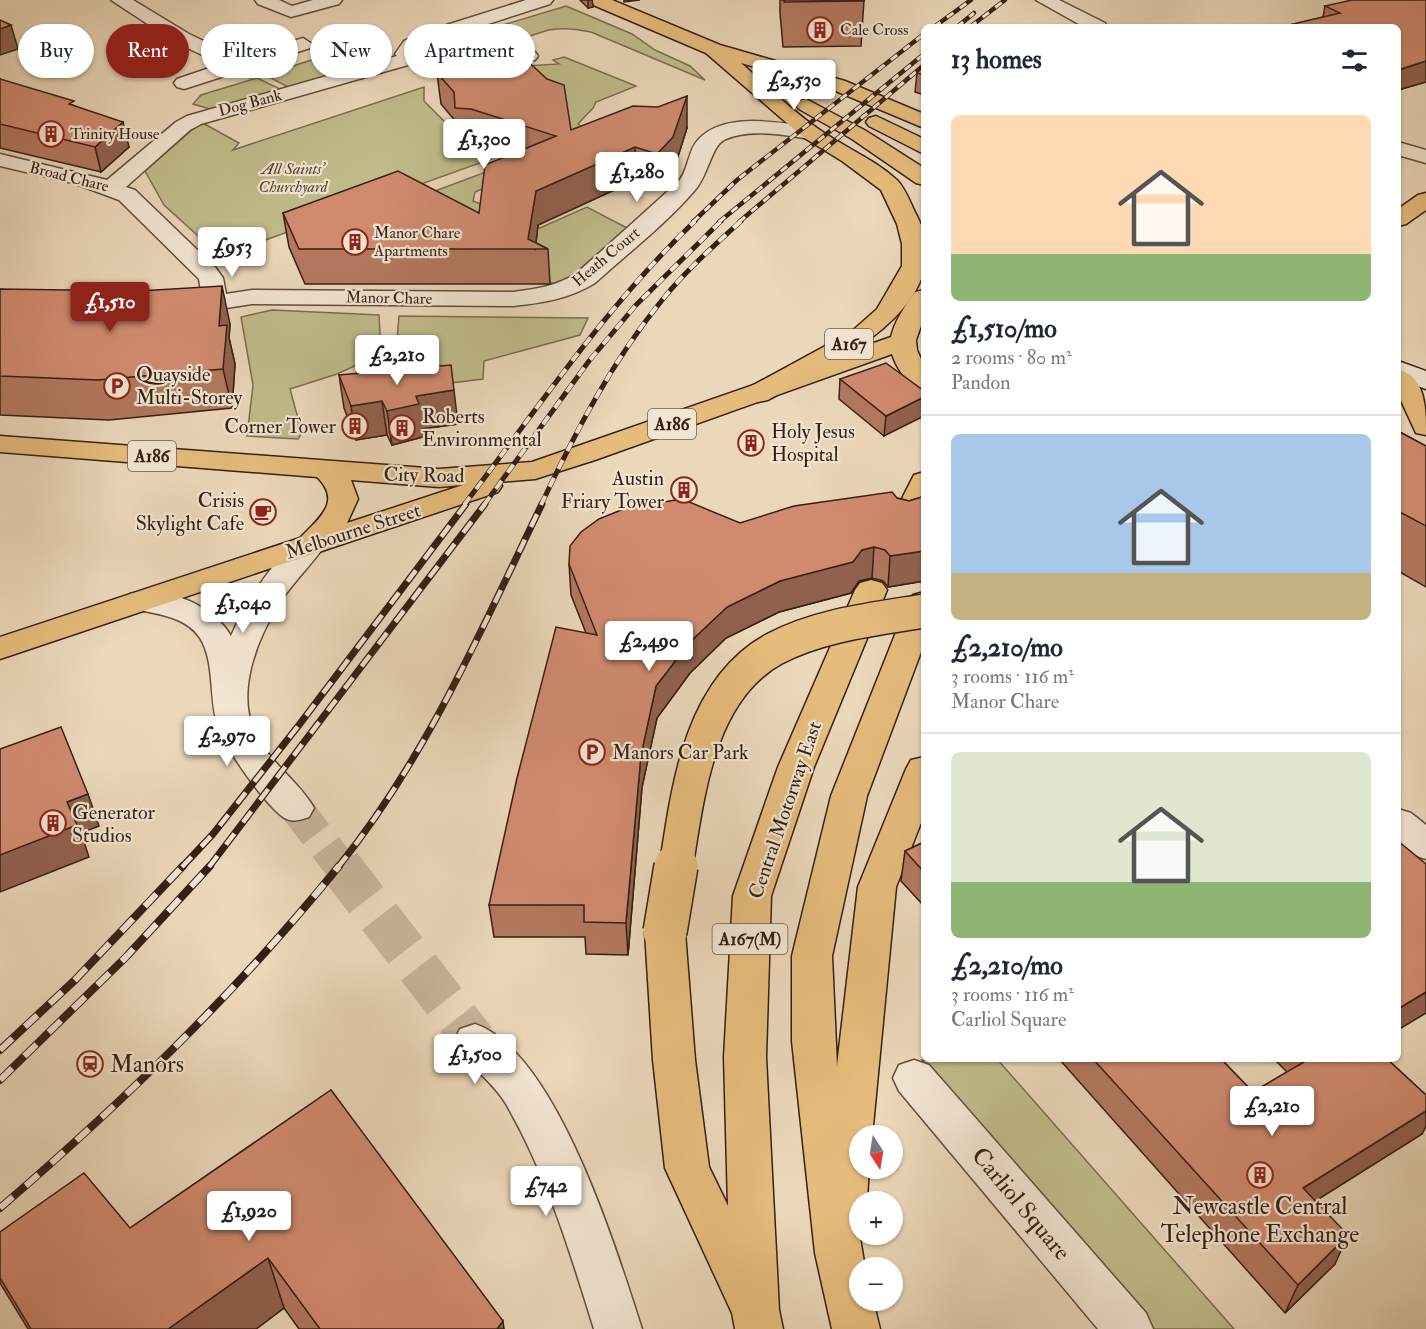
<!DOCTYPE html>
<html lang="en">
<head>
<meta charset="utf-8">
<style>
  :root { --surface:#fff; --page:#f2f2f3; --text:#1f2937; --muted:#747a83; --line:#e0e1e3; --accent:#8f2418 }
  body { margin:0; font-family:"IM FELL Double Pica",serif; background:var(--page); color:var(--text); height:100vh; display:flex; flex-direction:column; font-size:22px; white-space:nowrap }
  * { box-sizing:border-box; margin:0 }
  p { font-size:20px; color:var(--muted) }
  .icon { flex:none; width:33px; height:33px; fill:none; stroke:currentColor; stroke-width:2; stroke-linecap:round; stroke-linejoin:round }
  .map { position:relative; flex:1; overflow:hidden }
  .sheet { position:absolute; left:921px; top:24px; width:480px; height:1038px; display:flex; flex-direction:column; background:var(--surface); border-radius:9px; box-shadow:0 2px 4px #0004 }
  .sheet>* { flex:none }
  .hud { position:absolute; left:18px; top:24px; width:570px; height:54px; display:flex; gap:12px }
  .needle { width:39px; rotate:168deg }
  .buttons { position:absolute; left:849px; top:1125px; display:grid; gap:12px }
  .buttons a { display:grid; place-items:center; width:54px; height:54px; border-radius:50%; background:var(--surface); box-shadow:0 2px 4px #0004; font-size:30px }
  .price { position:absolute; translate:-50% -51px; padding:0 14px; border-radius:6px; background:#fff; color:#222; font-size:20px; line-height:39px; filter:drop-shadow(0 2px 3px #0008) }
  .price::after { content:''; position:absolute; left:50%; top:36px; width:18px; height:14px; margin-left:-9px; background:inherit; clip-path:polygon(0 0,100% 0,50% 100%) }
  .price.active { background:var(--accent); color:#fff }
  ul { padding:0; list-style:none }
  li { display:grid; align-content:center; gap:12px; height:318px; padding:0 30px }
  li+li { border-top:2px solid var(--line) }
  li span { display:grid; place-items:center; height:186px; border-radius:9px; color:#555 }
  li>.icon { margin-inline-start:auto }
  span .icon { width:108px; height:108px; fill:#fffc; stroke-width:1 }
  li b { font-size:26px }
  h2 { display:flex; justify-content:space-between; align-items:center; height:72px; padding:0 30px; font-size:26px }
  .pill { padding:0 21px; border-radius:27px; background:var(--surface); box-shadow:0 2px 4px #0004; font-size:21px; line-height:54px }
  .pill.active { background:var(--accent); color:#fff }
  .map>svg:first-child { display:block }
  .green { fill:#c0bc8a; stroke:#7a6e4f; stroke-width:1.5 }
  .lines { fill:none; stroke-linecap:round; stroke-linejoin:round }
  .street-tunnel-far1 { stroke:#c7b298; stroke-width:33; stroke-dasharray:33 16; stroke-linecap:butt }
  .street-tunnel { stroke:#c7b298; stroke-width:43; stroke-dasharray:43 21; stroke-linecap:butt }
  .street-casing { stroke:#624d3d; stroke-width:3 }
  .secondary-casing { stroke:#351f14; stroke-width:3 }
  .primary-casing { stroke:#351f14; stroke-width:3 }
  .highway-casing { stroke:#351f14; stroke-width:3 }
  .street { fill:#f2e5d2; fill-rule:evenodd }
  .secondary { fill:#f2e5d2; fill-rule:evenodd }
  .primary { fill:#e6bc7c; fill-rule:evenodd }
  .highway { fill:#e6bc7c; fill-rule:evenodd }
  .rail-far3-casing { stroke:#351f14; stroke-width:4.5 }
  .rail-far2-casing { stroke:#351f14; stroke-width:5 }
  .rail-far1-casing { stroke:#351f14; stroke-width:7 }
  .rail-casing { stroke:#351f14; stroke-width:8 }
  .rail-far3 { stroke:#f2e5d2; stroke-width:3; stroke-dasharray:8; stroke-linecap:butt }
  .rail-far2 { stroke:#f2e5d2; stroke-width:4; stroke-dasharray:10; stroke-linecap:butt }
  .rail-far1 { stroke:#f2e5d2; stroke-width:4.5; stroke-dasharray:14; stroke-linecap:butt }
  .rail { stroke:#f2e5d2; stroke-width:6; stroke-dasharray:17; stroke-linecap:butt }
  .highway-bridge-far1-casing { stroke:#351f14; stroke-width:36; stroke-linecap:butt }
  .highway-bridge-casing { stroke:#351f14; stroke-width:46; stroke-linecap:butt }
  .highway-bridge-far1 { stroke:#e6bc7c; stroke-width:33 }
  .highway-bridge { stroke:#e6bc7c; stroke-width:43 }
  .wall { fill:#b3785f; stroke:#351f14; stroke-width:1.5 }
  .shaded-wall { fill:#92614e; stroke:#351f14; stroke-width:1.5 }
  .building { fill:#d08b6f; stroke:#351f14; stroke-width:1.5 }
  .labels { text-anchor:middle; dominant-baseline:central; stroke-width:4.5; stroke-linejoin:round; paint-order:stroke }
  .far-poi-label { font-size:16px; fill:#351f14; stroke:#f2e5d2; text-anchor:start }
  .far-street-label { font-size:16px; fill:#351f14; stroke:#f2e5d2 }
  .far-park-label { font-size:16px; font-style:italic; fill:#584632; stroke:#f2e5d2 }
  .shield { fill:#f2e5d2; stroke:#6e5a4d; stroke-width:1.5 }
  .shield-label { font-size:18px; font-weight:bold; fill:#351f14 }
  .poi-label { font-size:20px; fill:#351f14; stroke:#f2e5d2; text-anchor:start }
  .street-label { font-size:20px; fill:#351f14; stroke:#f2e5d2 }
  .near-poi-label { font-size:24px; fill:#351f14; stroke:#f2e5d2; text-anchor:start }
  .near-street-label { font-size:24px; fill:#351f14; stroke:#f2e5d2 }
</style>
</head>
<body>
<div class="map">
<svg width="1426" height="1329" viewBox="0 0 1426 1329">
  <rect width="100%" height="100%" fill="#ebd7b9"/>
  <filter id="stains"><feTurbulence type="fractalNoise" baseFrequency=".00333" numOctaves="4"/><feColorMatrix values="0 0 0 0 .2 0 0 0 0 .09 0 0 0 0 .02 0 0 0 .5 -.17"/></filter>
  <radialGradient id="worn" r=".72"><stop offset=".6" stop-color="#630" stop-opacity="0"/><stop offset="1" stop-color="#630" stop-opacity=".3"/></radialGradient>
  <g class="green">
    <path d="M566 6 632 34 655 50 690 66 705 80 591 32C577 29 563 27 549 30 516 38 447 77 417 50L438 36 450 41Z"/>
    <polygon points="327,55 356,70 290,88 265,75"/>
    <polygon points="564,57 636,86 596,102 593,108 578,124 583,128 534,167 507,67 559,64 553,60"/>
    <polygon points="257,78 282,90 210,109 193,104 201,95"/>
    <polygon points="424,87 424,101 449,126 450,140 491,159 257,243 219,255 164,205 145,171 201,122 239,143 233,150"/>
    <polygon points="507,164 521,172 475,192 473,201 540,228 587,207 627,228 559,287 406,202"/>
    <polygon points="272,310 379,315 381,354 337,374 290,389 302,433 298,439 247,436 253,385 241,317"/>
    <polygon points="399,316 588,318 580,335 484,361 483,379 354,395 348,377 377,365 396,351"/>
    <polygon points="997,1059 1234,1329 1147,1329 922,1060"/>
  </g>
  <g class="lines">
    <polyline class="street-tunnel-far1" points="296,808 341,867"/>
    <polyline class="street-tunnel" points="340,866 475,1041"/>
    <g class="street-casing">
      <g id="street">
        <polygon points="111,0 133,0 189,34 239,58 303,38 312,44 310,48 255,66 260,71 257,75 250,77 237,72 184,89 177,87 174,83 177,79 221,64 175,42"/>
        <polygon points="255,0 279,0 292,6 313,0 342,0 339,4 291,17 258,4"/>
        <path d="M526 0H553L550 4 432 42 418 49 415 54C442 69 498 56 528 50L535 52 538 56 535 60 451 72 408 65 201 124 190 130 126 187 135 190 215 267 223 278 226 294 252 290 513 292C537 289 557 286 577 273L678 182C689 170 687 152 698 140 723 112 777 122 810 127L817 129 820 133 817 137 810 139C784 135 749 128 724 140 711 147 708 176 695 190 666 224 628 253 595 283 569 299 542 303 513 306L252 304 181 315 172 313 169 308 172 303 202 297 199 279 119 200 73 183 0 166V154L107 180 176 122 187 116 397 56 395 54 404 41 418 34Z"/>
        <polygon points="1036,0 1059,0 1105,23 1107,27 1084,27"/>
        <polygon points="1398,142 1426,150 1426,163 1398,155"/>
        <path d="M311 535 322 538 326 544C313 563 296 579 283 598 257 637 232 697 259 740 274 766 300 783 314 808L309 817C300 820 291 823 283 817 264 803 223 746 217 723 209 697 215 662 200 638 185 615 154 614 130 608L125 601 130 594C165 585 213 605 231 636 243 608 282 542 311 535Z"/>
        <polygon points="1398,809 1411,813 1426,825 1426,859 1413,855 1398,842"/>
        <path d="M475 1024C557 1052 617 1252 642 1329H594C570 1252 547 1175 506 1104 492 1080 467 1066 454 1041L460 1029Z"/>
        <polygon points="914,1060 929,1065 1146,1313 1153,1329 1098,1329 899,1091 893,1078 899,1065"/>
      </g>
    </g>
    <g class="secondary-casing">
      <polygon id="secondary" points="1398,361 1426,371 1426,389 1398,379"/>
    </g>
    <g class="primary-casing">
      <g id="primary">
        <polygon points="1426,193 1426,210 1406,224 1398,226 1398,209 1418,195"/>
        <path d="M924 290V317L916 340 917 350 924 366V390C908 386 897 369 892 354L595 460 535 479 499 482 502 486 498 492 0 659V637L300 538C318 519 343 502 317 477L0 452V436L439 469 532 462 891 337C895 320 905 306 915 292ZM351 480 439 487 463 485 347 523 358 499Z"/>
        <path d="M1398 369C1426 377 1426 409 1426 435L1416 433 1398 394Z"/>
      </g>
    </g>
    <g class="highway-casing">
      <g id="highway">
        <path d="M588 0H612L720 45 845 81 924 114V128L831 89 741 63C766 85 790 109 817 128 843 147 873 158 897 180 906 189 911 205 917 216 963 307 827 366 768 400L758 402 748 400 745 394 748 388 851 332 877 309 902 266V244L897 224 881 190 842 161 803 137 706 53 591 4Z"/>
        <polygon points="806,99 866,131 924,168 924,185 916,183 852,139 799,109 796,105 799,101"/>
        <polygon points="876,116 924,139 924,154 869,126 866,122 869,118"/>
        <path d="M924 472C924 491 928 510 917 526L906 529 895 526 891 520 914 475Z"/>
        <polygon points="871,580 882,583 887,590 814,767 771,896 766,1057 779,1310 783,1329 735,1329 732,1313 665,1168 653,1060 645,932 651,921 665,917 679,921 685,932 695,1060 709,1167 728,1206 724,1057 733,896 778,767 855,590 860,583"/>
        <polygon points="924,592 924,644 867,796 832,956 837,1066 858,887 906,769 911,760 924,757 924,815 896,887 872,1136 860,1136 860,1168 869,1168 867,1198 865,1202 860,1202 860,1212 856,1214 865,1268 860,1268 860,1300 873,1300 880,1329 832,1329 815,1253 792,1041 792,956 831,796 908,602 913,595"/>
      </g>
    </g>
    <use href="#street" class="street"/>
    <use href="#secondary" class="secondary"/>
    <use href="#primary" class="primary"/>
    <use href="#highway" class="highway"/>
    <g class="rail-far3-casing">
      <g id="rail-far3">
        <polyline points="934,27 971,0"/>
        <polyline points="957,27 974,13"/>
        <polyline points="970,27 1005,0"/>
        <polyline points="693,222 737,180 924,34"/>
        <polyline points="719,222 924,54"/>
        <polyline points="739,222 924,65"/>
      </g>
    </g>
    <g class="rail-far2-casing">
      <g id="rail-far2">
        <path d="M464 505C538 408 607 305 695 221"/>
        <polyline points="484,505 589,361 636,305 721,221"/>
        <path d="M541 505C575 433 612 361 663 299 686 270 714 246 741 221"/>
      </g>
    </g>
    <g class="rail-far1-casing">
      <g id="rail-far1">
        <polyline points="182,867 213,834 299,725 466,504"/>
        <polyline points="209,867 485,504"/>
        <path d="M338 867C427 757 481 630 542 504"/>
      </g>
    </g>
    <g class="rail-casing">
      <g id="rail">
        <polyline points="0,1050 75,980 183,866"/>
        <polyline points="0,1080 126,957 210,866"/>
        <path d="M0 1208C123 1102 237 992 339 866"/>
      </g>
    </g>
    <use href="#rail-far3" class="rail-far3"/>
    <use href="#rail-far2" class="rail-far2"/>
    <use href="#rail-far1" class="rail-far1"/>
    <use href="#rail" class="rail"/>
    <g class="highway-bridge-far1-casing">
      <path id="highway-bridge-far1" d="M676 867C688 791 699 690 774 649 819 625 874 619 924 611"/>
    </g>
    <g class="highway-bridge-casing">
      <polyline id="highway-bridge" points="665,932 676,866"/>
    </g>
    <use href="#highway-bridge-far1" class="highway-bridge-far1"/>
    <use href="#highway-bridge" class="highway-bridge"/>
  </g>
  <g class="wall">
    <polygon points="580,0 592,0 593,7 588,8"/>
    <polygon points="780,0 864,0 861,46 783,47 780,13"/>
    <polygon points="1426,0 1426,82 1398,90 1398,27 1289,27 1289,25 1323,17 1325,6"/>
    <polygon points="457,64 571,130 687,128 674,169 657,187 636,180 538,225 536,243 548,249 550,284 305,284 289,247 283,213 479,213 513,154 474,141 459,140 457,123 441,104 437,73 457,69"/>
    <polygon points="924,66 924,95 915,92 917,73"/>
    <polygon points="0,79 75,106 129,147 101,172 0,148"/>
    <polygon points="0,289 230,324 229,338 235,364 232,408 109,420 0,415"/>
    <polygon points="339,375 458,424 422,429 423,437 392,445 387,435 356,440 344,408"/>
    <polygon points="840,379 924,391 884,436 839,399"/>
    <polygon points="1398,431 1426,446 1426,587 1398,571"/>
    <polygon points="924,493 924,581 888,587 883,581 872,578 859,581 851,593 779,612 726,638 690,673 657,718 642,787 628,955 586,954 585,937 494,937 489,905 586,633 571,595 569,564 740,523 897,498 909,501 922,497"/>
    <polygon points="924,842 924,906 901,881 905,851"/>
    <polygon points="1059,1059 1221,1059 1253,1092 1287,1072 1275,1060 1276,1059 1387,1059 1426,1095 1426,1126 1422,1134 1315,1201 1335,1264 1285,1313"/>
    <polygon points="331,1090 504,1329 299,1329 284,1308 256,1329 28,1329 0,1283 0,1232 130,1228"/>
  </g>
  <g class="shaded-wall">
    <polygon points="588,0 592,0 593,7 588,8"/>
    <polygon points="624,0 640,0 624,2"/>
    <polygon points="11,25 18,49 0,55 0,29"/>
    <polygon points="1426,61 1426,82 1398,90 1399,70"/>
    <polygon points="687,96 687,128 674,169 657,187 657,154"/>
    <polygon points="123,122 129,147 101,172 95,147"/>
    <polygon points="635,147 636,180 538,225 535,249 528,239 536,191"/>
    <polygon points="222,286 230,324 229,338 235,364 232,408 223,369 219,326"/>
    <polygon points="454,390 458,424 422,429 423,437 392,445 387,411 416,396"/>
    <polygon points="924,397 924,416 884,436 886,416"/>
    <polygon points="382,401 387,435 356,440 351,406"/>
    <polygon points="874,547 872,578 859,581 851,593 779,612 726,638 690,673 657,718 642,787 628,955 626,923 641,755 656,686 690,642 727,607 780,581 862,550"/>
    <polygon points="924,551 924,581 888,587 890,556"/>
    <polygon points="88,794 99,826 81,833 89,857 0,892 0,855 67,802"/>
    <polygon points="1426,992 1426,1013 1398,1030 1398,1009"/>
    <polygon points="1426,1111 1426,1126 1422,1134 1290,1217 1303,1188"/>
    <polygon points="1348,1235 1335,1264 1285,1313 1298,1285"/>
    <polygon points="268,1258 284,1308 256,1329 168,1329"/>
    <polygon points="503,1321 504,1329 497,1329"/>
  </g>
  <g class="building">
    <polygon points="784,0 864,0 864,1 784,2"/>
    <polygon points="1352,0 1426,0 1426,61 1398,70 1398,27 1295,27 1289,25 1340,13 1325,6"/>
    <polygon points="0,20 11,25 0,29"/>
    <polygon points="522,56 547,79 564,85 571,130 633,106 658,107 687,96 673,137 657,154 635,147 536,191 528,239 548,249 299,249 283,213 398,171 479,213 485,165 556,136 471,109 455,108 454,92 437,73 461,68 457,64 496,57 499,60"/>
    <polygon points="924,66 924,75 917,73"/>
    <polygon points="0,79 74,101 69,104 123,122 95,147 0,124"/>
    <polygon points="222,286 219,326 227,325 223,369 98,380 0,376 0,289 139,291"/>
    <polygon points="886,363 924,391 924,397 886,416 840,379"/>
    <polygon points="451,365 454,390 416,396 419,404 387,411 382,401 351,406 339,375"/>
    <polygon points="1398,431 1426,446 1426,526 1398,511"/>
    <polygon points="892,492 897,498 909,501 922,497 924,493 924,551 890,556 885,550 874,547 862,550 853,562 780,581 727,607 690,642 656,686 641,755 626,923 584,922 584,905 489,905 517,778 556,627 597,635 569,564 570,546 581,532 599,519 626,508 682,499 740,523 794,506"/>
    <polygon points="61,727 88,794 67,802 77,825 0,855 0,749"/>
    <polygon points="1398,841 1426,864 1426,992 1398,1009"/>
    <polygon points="924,842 924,872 905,851"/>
    <polygon points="1093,1059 1221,1059 1253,1092 1309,1059 1387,1059 1426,1095 1426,1111 1303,1188 1348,1235 1298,1285"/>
    <polygon points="331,1090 503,1321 497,1329 320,1329 268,1258 168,1329 31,1329 0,1278 0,1232 84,1173 130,1228"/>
  </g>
  <defs>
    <g id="building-ring" transform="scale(1.35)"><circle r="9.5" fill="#f2e5d2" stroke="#8f2418" stroke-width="1.5"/><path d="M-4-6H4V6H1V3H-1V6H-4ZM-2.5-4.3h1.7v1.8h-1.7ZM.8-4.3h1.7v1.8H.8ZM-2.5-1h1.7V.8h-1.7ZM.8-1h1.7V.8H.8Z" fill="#8f2418"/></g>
    <g id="parking-ring" transform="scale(1.35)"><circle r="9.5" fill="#f2e5d2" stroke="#8f2418" stroke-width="1.5"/><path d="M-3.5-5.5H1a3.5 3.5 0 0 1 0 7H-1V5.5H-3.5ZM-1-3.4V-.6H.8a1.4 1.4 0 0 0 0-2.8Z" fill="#8f2418"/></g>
    <g id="cafe-ring" transform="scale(1.35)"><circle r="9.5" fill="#f2e5d2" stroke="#8f2418" stroke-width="1.5"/><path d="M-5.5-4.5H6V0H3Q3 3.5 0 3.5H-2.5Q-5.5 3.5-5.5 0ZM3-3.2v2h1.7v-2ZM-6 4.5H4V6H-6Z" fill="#8f2418"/></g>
    <g id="station-ring" transform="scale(1.35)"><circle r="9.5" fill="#f2e5d2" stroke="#8f2418" stroke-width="1.5"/><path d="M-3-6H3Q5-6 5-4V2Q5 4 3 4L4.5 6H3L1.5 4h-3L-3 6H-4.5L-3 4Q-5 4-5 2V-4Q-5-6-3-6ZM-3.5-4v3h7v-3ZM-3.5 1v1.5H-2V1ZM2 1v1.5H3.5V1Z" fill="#8f2418"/></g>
  </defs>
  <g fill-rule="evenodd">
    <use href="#building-ring" x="820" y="30"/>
    <use href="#building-ring" x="51" y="134"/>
    <use href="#building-ring" x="355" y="242"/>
    <use href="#parking-ring" x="117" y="386"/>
    <use href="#building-ring" x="355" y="426"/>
    <use href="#building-ring" x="402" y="428"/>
    <use href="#building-ring" x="751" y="443"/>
    <use href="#building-ring" x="684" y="490"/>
    <use href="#cafe-ring" x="263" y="512"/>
    <use href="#parking-ring" x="592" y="752"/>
    <use href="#building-ring" x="53" y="823"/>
    <use href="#station-ring" x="90" y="1064"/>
    <use href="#building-ring" x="1260" y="1175"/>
  </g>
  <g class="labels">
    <g class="far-poi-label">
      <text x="840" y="30">Cale Cross</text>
      <text x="70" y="134">Trinity House</text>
      <text x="374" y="233">Manor Chare<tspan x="374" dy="18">Apartments</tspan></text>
    </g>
    <g class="far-street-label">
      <text transform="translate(250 103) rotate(-15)">Dog Bank</text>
      <text transform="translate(69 177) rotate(14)">Broad Chare</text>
      <text transform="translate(606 257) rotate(-40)">Heath Court</text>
      <text transform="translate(389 298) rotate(1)">Manor Chare</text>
    </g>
    <g class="far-park-label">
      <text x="293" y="169">All Saints'<tspan x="293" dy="18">Churchyard</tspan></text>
    </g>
    <g class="shield">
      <rect x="825" y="329" width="48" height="30" rx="4.5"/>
      <rect x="648" y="409" width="48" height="30" rx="4.5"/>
      <rect x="128" y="441" width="48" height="30" rx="4.5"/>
      <rect x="712.5" y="924" width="75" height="30" rx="4.5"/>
    </g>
    <g class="shield-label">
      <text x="849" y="344">A167</text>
      <text x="672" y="424">A186</text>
      <text x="152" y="456">A186</text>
      <text x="750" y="939">A167(M)</text>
    </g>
    <g class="poi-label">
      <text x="136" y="374">Quayside<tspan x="136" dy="23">Multi-Storey</tspan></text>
      <text x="422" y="416">Roberts<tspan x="422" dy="23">Environmental</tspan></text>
      <text x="336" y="426" text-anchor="end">Corner Tower</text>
      <text x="771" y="431">Holy Jesus<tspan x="771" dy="23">Hospital</tspan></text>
      <text x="664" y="478" text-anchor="end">Austin<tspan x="664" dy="23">Friary Tower</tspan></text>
      <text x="244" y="500" text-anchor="end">Crisis<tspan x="244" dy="23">Skylight Cafe</tspan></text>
      <text x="612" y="752">Manors Car Park</text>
      <text x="72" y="812">Generator<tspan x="72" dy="23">Studios</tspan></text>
    </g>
    <g class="street-label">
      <text transform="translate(424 475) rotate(1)">City Road</text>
      <text transform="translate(353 531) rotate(-18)">Melbourne Street</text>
      <text transform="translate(785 810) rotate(-71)">Central Motorway East</text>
    </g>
    <g class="near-poi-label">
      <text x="110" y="1064">Manors</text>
      <text x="1260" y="1206" text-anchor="middle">Newcastle Central<tspan x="1260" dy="28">Telephone Exchange</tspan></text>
    </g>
    <g class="near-street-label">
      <text transform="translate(1021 1204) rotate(50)">Carliol Square</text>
    </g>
  </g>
  <rect width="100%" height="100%" filter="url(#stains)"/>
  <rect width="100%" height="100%" fill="url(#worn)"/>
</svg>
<div class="buttons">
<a><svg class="needle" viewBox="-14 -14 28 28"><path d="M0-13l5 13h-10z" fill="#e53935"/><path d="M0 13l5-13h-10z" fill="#747a83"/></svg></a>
<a>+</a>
<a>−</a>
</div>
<b class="price" style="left:794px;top:111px">£2,530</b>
<b class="price" style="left:484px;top:170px">£1,300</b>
<b class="price" style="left:637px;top:203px">£1,280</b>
<b class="price" style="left:232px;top:278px">£953</b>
<b class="price active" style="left:110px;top:333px">£1,510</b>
<b class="price" style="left:397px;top:386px">£2,210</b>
<b class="price" style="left:243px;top:634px">£1,040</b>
<b class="price" style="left:649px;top:672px">£2,490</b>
<b class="price" style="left:227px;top:767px">£2,970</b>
<b class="price" style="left:475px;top:1085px">£1,500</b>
<b class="price" style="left:1272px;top:1137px">£2,210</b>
<b class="price" style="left:546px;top:1217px">£742</b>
<b class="price" style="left:249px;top:1242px">£1,920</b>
<div class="hud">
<a class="pill">Buy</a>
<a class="pill active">Rent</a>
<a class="pill">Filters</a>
<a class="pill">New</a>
<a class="pill">Apartment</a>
</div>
<section class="sheet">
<h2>13 homes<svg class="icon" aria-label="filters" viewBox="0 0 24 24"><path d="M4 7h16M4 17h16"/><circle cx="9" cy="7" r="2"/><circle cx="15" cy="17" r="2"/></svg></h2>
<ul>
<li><span style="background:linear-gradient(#ffd9b3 75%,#8fb573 0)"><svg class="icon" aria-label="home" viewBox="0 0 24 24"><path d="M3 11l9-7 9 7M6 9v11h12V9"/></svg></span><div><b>£1,510/mo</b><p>2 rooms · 80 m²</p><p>Pandon</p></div></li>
<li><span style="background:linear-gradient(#a9c7e8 75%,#c2b280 0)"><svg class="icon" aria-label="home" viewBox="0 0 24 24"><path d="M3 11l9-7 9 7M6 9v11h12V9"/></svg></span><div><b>£2,210/mo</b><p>3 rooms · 116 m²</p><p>Manor Chare</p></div></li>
<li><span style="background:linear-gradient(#dfe7d0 70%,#8fb573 0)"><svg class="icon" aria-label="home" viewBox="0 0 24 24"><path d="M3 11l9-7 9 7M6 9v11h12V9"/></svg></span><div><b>£2,210/mo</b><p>3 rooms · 116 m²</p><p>Carliol Square</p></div></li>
</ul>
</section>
</div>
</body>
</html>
